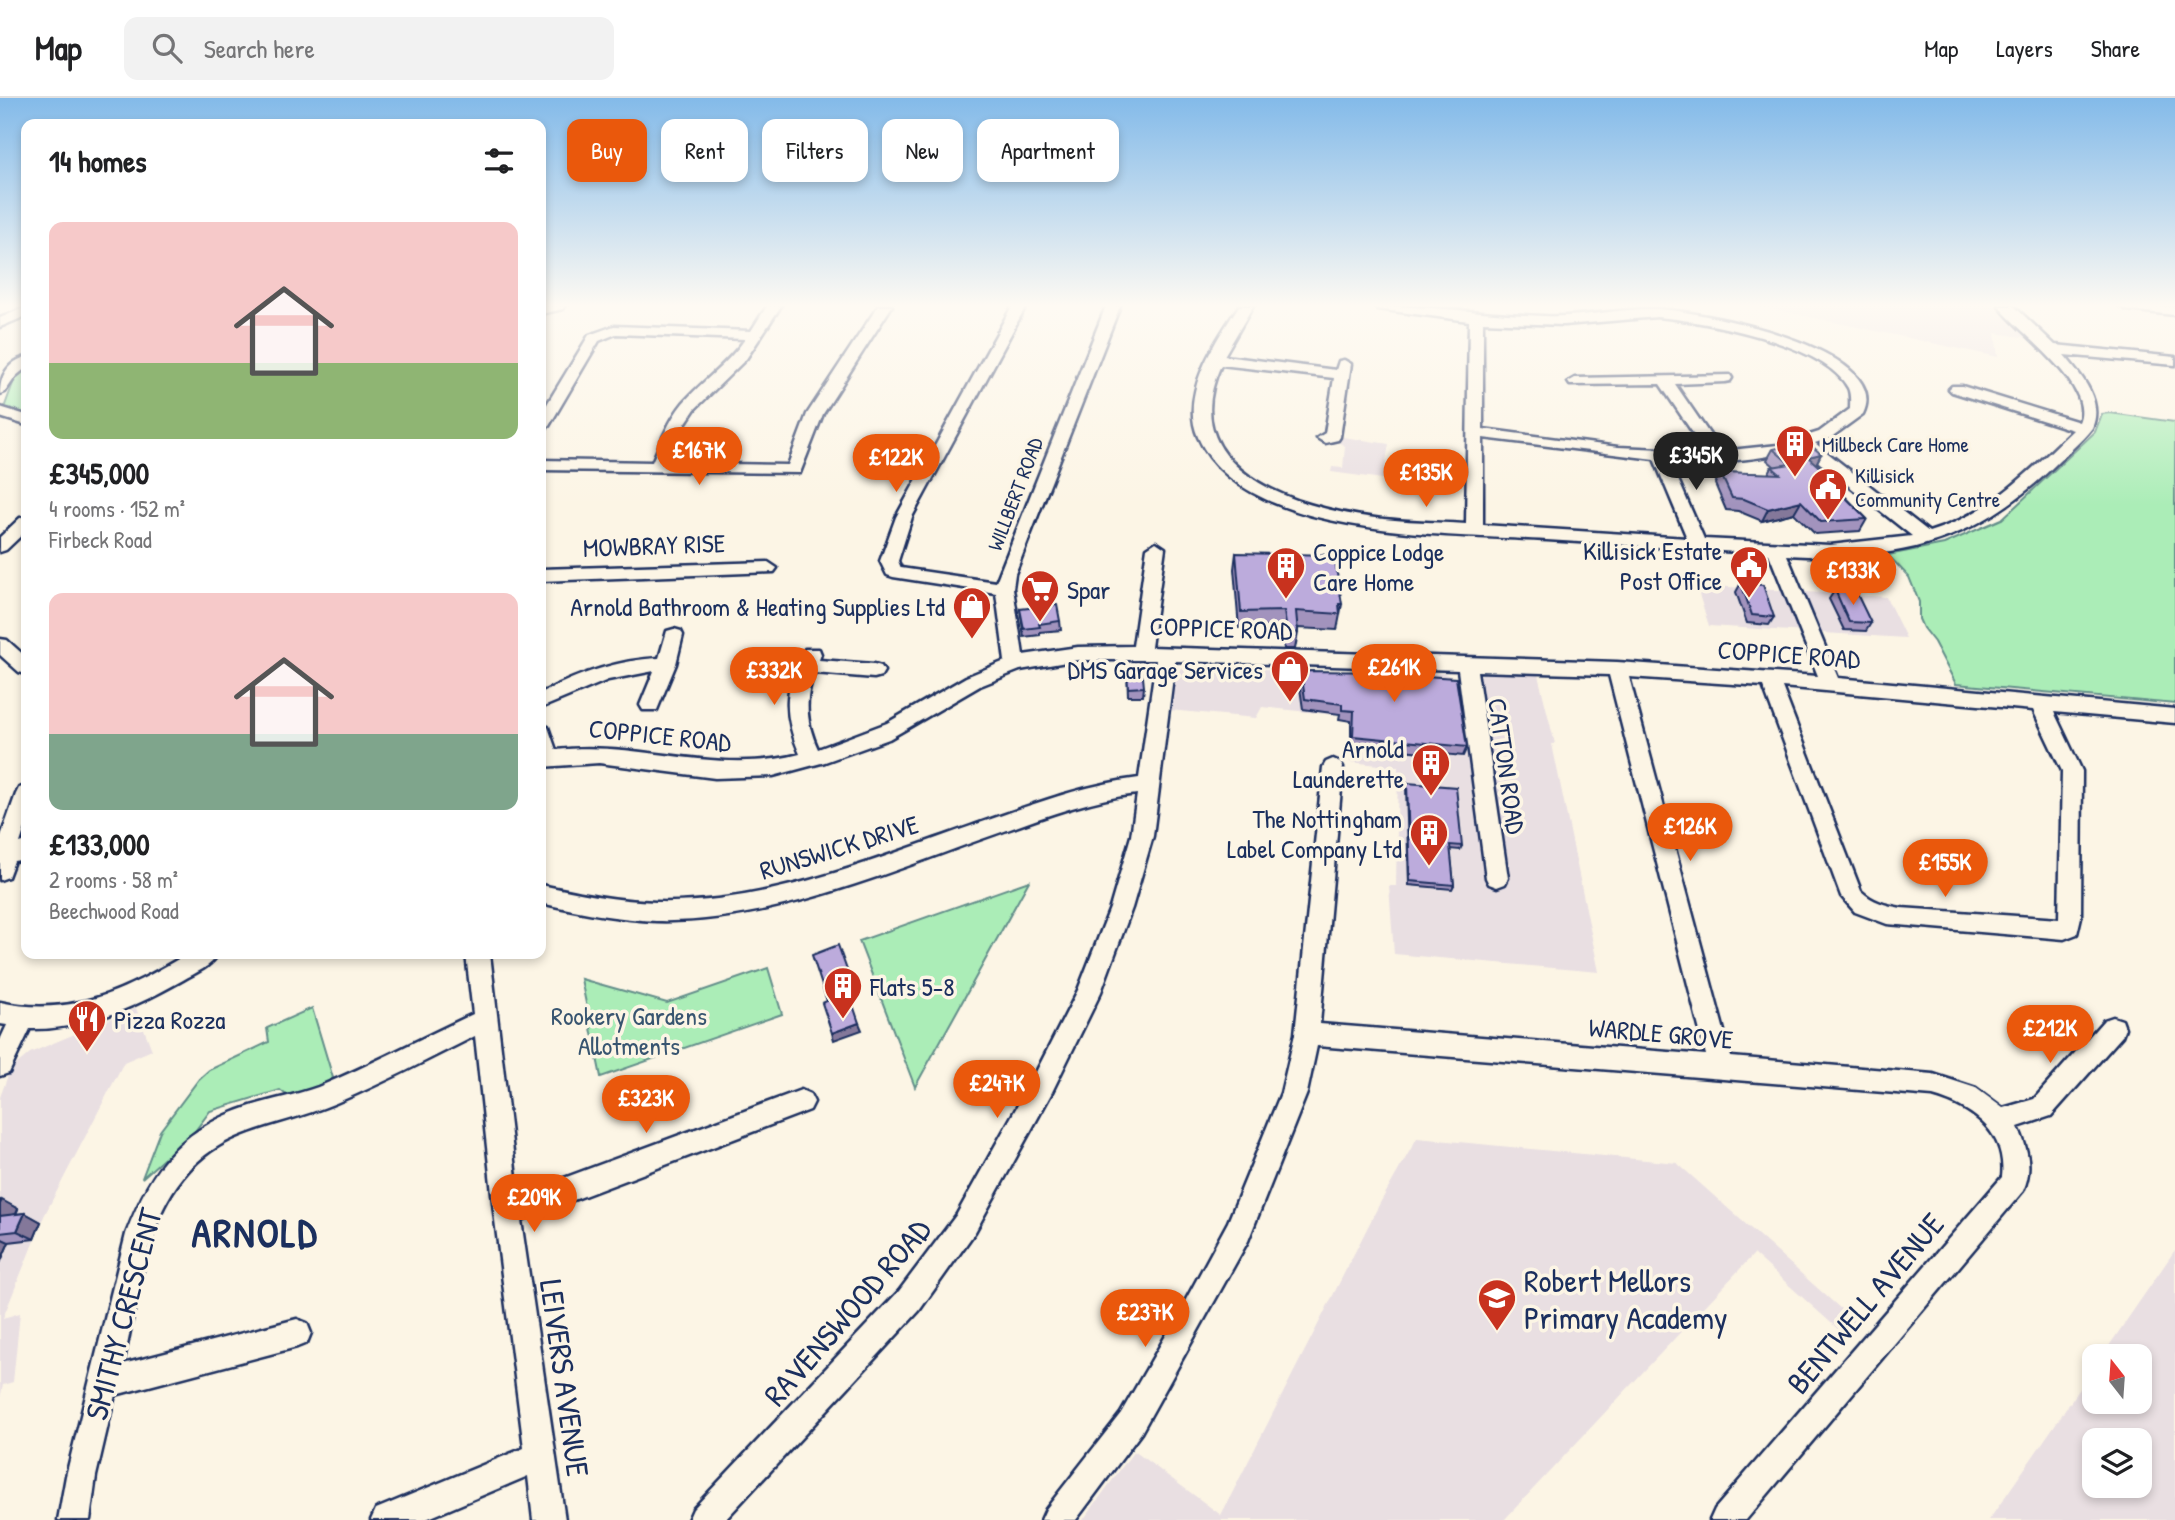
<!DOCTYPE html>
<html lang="en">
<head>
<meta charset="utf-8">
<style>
  :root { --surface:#fff; --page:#f2f2f2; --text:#202124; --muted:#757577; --line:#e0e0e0; --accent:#ea580c }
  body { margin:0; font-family:"Patrick Hand",sans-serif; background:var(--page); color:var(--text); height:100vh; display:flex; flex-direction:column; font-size:26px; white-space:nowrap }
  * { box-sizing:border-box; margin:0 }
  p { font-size:23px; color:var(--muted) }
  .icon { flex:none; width:38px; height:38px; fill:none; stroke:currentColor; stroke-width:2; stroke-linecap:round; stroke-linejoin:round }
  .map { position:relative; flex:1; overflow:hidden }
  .panel { position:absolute; left:21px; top:21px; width:525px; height:840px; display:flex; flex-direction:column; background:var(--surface); border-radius:14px; box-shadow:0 4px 10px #0003 }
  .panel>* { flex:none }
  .hud { position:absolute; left:567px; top:21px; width:665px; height:63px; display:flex; gap:14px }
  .needle { width:46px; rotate:343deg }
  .controls { position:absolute; left:2082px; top:1246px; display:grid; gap:14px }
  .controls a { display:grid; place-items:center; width:70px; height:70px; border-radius:14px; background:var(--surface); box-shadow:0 4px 10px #0003; font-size:35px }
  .price { position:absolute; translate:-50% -60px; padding:0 16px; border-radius:24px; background:var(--accent); color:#fff; font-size:23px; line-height:46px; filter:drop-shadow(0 2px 4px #0008) }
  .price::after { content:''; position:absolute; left:50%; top:42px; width:21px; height:16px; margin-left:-10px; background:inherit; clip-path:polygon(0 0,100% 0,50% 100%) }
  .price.current { background:#222; color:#fff }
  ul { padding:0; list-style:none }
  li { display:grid; align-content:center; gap:14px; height:371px; padding:0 28px }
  li span { display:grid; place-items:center; height:217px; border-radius:14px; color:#555 }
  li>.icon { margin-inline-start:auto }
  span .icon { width:126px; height:126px; fill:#fffc; stroke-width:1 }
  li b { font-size:30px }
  h2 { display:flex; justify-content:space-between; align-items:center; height:84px; padding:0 28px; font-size:30px }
  .tag { padding:0 24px; border-radius:14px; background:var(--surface); box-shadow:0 4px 10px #0003; font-size:24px; line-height:63px }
  .tag.current { background:var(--accent); color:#fff }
  header { display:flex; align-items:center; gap:42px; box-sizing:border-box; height:98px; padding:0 35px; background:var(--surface); border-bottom:2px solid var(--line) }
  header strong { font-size:33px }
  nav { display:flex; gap:38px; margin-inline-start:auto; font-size:24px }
  .search { width:490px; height:63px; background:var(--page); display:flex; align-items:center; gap:18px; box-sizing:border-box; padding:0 24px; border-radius:14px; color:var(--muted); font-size:26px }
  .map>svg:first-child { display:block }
  .built { fill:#e9dfe2; fill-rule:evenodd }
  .green { fill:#abedb7; stroke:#638e8a; stroke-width:2 }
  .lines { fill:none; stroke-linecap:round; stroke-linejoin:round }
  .minor-casing { stroke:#1b2f5e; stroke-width:5 }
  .minor { fill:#fcf5e5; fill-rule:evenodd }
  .wall { fill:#a293bd; stroke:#1b2f5e; stroke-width:2 }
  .shaded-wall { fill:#84789a; stroke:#1b2f5e; stroke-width:2 }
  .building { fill:#bcabdc; stroke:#1b2f5e; stroke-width:2 }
  .labels { text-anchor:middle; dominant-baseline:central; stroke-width:7; stroke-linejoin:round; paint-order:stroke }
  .far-poi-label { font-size:21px; fill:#1b2f5e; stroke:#fcf5e5; text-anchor:start }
  .far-street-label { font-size:21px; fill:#1b2f5e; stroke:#fcf5e5 }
  .street-label { font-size:26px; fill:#1b2f5e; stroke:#fcf5e5 }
  .poi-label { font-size:26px; fill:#1b2f5e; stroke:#fcf5e5; text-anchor:end }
  .park-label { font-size:26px; fill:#385570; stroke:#fcf5e5 }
  .near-poi-label { font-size:32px; fill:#1b2f5e; stroke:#fcf5e5; text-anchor:start }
  .near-street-label { font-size:32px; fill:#1b2f5e; stroke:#fcf5e5 }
  .near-district-label { font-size:40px; font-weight:bold; letter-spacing:2px; fill:#1b2f5e; stroke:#fcf5e5 }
</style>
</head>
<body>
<header>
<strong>Map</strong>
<div class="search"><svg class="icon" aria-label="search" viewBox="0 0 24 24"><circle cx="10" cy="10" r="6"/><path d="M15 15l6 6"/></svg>Search here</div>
<nav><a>Map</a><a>Layers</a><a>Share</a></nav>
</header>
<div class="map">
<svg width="2175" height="1422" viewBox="0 0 2175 1422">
  <rect width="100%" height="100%" fill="#fcf5e5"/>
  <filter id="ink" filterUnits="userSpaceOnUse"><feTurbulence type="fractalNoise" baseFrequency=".0143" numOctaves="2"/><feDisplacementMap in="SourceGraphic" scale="14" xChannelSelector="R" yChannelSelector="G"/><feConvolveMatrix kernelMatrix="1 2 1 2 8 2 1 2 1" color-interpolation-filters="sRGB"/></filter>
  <g filter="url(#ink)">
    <g class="built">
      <polygon points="1758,208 1996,208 2029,240 1995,235 1998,259"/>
      <polygon points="1343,339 1389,346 1383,381 1331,374 1332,369 1343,370 1345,348 1336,343"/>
      <polygon points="1696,487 1886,499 1906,540 1709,528"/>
      <polygon points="1185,568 1339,574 1335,617 1262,609 1256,620 1169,612 1175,575"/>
      <polygon points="1344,574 1445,575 1456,583 1461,611 1481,613 1476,582 1483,575 1538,577 1555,646 1552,646 1599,874 1394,856 1389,788 1396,788 1398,669 1350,664 1351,623 1339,621"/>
      <polygon points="136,910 152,952 124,964 44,1118 3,1220 20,1215 13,1284 3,1287 0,1300 0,999 10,972 30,955"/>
      <polygon points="1417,1040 1677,1065 1860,1228 1849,1241 1754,1156 1504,1422 1083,1422 1134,1353 1221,1417 1380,1105"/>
      <path d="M2175 1152V1422H1989L2095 1269V1304H2140V1258H2102ZM2095 1342H2140V1388H2095Z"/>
    </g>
    <g class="green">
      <polygon points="26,269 26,317 4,310 15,280"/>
      <polygon points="2110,315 2175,324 2175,606 1956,586 1934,544 1923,530 1919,521 1919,504 1909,479 1888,457 1944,446 2002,421 2095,334 2102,316"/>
      <polygon points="1029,783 915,989 859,843"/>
      <polygon points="768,870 782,916 601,979 581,881 667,905"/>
      <polygon points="312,910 333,980 327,986 289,999 280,992 210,1013 195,1033 142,1080 160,1033 199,981 209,972 269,944 267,930"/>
    </g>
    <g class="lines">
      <g class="minor-casing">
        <g id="minor">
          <polygon points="541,208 565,208 563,211 541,216"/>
          <path d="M767 208H781L746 261 695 311 685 326 668 365 788 367 807 316 878 208H892L823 316 800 375 541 372V362L652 364C661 344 669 322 683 305 703 282 728 266 745 241L616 236 599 243 549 328 541 333V316L589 237 614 228 751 233Z"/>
          <path d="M1012 208H1026L912 419 898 463 901 470 996 484 1106 208H1120L1015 476 1013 490 1023 557 1078 549 1133 548 1147 450 1156 444 1165 450 1151 549 1617 564 1818 578 1769 456C1695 451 1621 447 1547 442 1453 436 1243 442 1198 339 1179 296 1216 242 1239 208H1253L1224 258 1336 272 1339 263 1344 262 1351 266 1340 339 1338 342 1325 345 1317 340 1325 335 1334 280 1221 267C1173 371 1295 410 1375 420 1405 424 1436 424 1466 426L1469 223 1377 211 1375 208C1433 208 1488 216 1544 218 1582 220 1619 210 1656 211 1697 212 1895 250 1863 316L1830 340 1815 345 1929 434C1989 416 2029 374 2073 332L1952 294 1949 291 1952 288H1962L2079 324C2096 287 2016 233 1999 208H2014L2055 247 2175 259V267L2064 257C2081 277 2104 303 2092 330 2081 344 2066 356 2054 368 1974 446 1897 464 1787 457L1838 580 2175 611V625L2054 614 2082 673 2081 819 2077 836 2064 841 1887 826 1855 814 1841 798 1763 588 1629 579 1731 959 1933 976 1976 990 2003 1010 2034 1001 2104 922 2113 919 2122 922 2125 930 2122 938 2051 1018 2018 1029C2028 1051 2033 1071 2023 1093L1746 1422H1710L1715 1411 2002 1079C2007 1034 1972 1009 1933 998L1317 948 1307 995 1248 1143 1141 1335 1076 1422H1041L1046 1411 1121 1315 1176 1220 1228 1124 1281 995 1295 936 1323 669 1326 664 1333 661 1340 664 1343 669 1320 926 1706 957 1609 577 1477 573 1508 780 1505 786 1497 789 1489 786 1486 780 1458 572 1175 563 1153 738 1132 810 1101 894 1051 996 975 1134 919 1213 725 1422H688L693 1411 899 1193 957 1116 1033 980 1078 892 1110 810 1131 738 1137 696C1083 702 1031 724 979 742 879 778 763 826 656 823 616 821 579 814 541 805V787C580 795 616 803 656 804 764 807 871 763 971 728 1026 709 1081 687 1139 680L1156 562H1078L1020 572 980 588 889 641 825 664 773 678 715 680 599 665 541 669V627L548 629 556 652C640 642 714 678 800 656 783 617 783 589 805 551H819L821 556 819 562 874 566 881 568 884 573 881 578 874 580 814 575C804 603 806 624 818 651L887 625 966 579 1005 563 996 495 893 479 887 477 880 463 896 419ZM1657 219C1704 223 1824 245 1848 290 1851 296 1850 305 1850 311L1819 334 1778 347 1721 353 1675 286 1725 284 1730 283 1732 280 1730 277 1575 280 1568 284 1570 287 1660 286 1705 353 1618 349 1483 331V224L1564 227ZM1483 340 1654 361 1687 440 1483 427ZM1801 350 1912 438 1830 447 1704 441 1670 363C1713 365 1760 363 1801 350ZM1782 589 2033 612 2062 673 2059 821 1901 810C1885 807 1873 804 1861 793Z"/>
          <polygon points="2120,208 2175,209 2175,217 2127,212"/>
          <polygon points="26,209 26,218 0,229 0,220"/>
          <path d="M26 259V270L16 278 5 294 0 296C0 278 8 264 26 259Z"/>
          <polygon points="0,309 26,317 26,327 0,319"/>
          <polygon points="26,419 26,433 6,452 0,454 0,439 20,420"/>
          <polygon points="768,464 777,470 774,474 541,483 541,471"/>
          <path d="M674 531 681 533 683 537 676 566 657 612H643L640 607 654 573 608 582 541 610V595C578 576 617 562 659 560L667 533Z"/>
          <polygon points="0,541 7,542 26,559 26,576 19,574 0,557"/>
          <polygon points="26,688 26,727 20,745 26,743 26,761 14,763 8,779 0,782 0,741 16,696 19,690"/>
          <path d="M187 856H218C212 868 195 875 183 882 135 909 86 932 30 931L9 975 0 978V942L7 927 0 926V904C72 920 126 892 187 856Z"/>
          <path d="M466 856H490L518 1097 801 992 810 996 814 1004 810 1012 521 1122 565 1422H533L528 1378 424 1422H371L376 1411 524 1350 494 1114 475 938C429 961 384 985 336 1005 267 1034 209 1028 167 1103 144 1144 134 1219 123 1266L297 1221 307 1225 311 1235 307 1245 297 1249 115 1297 96 1378 90 1422H58L66 1378 126 1136C152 1068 180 1031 251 1008 273 1001 296 997 318 989 371 967 421 940 473 916Z"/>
        </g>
      </g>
      <use href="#minor" class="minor"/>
    </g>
    <g class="wall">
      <polygon points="1773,351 1821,356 1816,366 1840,393 1867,421 1860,433 1815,436 1794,415 1762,423 1738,413 1726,412 1715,386 1720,374 1768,376 1772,369 1774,368 1767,362"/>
      <polygon points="1236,455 1342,506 1337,532 1298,530 1298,535 1295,551 1284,551 1281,529 1239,530 1234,471"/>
      <polygon points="1741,485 1774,519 1769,527 1747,525 1736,494"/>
      <polygon points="1835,492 1871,525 1866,533 1844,532 1829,501"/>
      <polygon points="1020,511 1060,523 1061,532 1040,534 1040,537 1024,539"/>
      <polygon points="1127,569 1144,589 1143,598 1128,598"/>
      <polygon points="1301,573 1412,580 1425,578 1467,649 1463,658 1351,647 1351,623 1339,621 1340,616 1303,611 1299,583"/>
      <polygon points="1407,685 1462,748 1460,752 1450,751 1454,787 1452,791 1409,787 1406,689"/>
      <polygon points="0,1102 18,1111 16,1116 25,1115 41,1124 34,1141 9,1144 0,1165"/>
    </g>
    <g class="shaded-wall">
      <polygon points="1821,356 1815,368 1808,359"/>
      <polygon points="1801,403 1794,415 1762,423 1768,411"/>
      <polygon points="848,875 850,883 845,884 843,877"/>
      <polygon points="859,925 862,932 834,942 832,935"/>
      <polygon points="2,1102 18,1111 11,1128 0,1122 0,1106"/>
      <polygon points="25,1115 41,1124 34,1141 17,1133"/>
      <polygon points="0,1140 9,1144 0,1165"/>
    </g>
    <g class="building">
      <polygon points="1807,344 1821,356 1808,359 1842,389 1836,390 1867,421 1821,424 1801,403 1768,411 1744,401 1732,400 1720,374 1780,376 1772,369 1790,366 1773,351"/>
      <polygon points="1236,455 1334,457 1342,506 1339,506 1340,516 1296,513 1298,535 1287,534 1284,513 1241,514"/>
      <polygon points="1741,485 1763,487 1774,519 1752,517"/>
      <polygon points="1835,492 1856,494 1871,525 1849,524"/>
      <polygon points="1057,507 1060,523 1039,526 1040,529 1024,531 1020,511"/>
      <polygon points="1127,569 1142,569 1144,589 1128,590"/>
      <polygon points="1424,569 1425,578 1456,580 1467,649 1353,638 1354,613 1342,612 1342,606 1305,601 1301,573 1405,574 1412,580"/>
      <polygon points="1407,685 1456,689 1462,748 1450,747 1454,787 1410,783"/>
      <polygon points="838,847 848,875 843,877 859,925 832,935 822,905 827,903 812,857"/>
      <polygon points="25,1115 17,1133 0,1135 0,1118"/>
    </g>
  </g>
  <linearGradient id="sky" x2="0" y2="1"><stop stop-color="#83bae9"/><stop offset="0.51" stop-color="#fefaf3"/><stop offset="1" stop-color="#fefaf3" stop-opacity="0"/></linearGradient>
  <rect width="2175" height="407" fill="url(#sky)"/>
  <defs>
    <g id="building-pin" transform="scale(2.0125)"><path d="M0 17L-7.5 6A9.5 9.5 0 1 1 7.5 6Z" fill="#c8321e" stroke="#fcf5e5"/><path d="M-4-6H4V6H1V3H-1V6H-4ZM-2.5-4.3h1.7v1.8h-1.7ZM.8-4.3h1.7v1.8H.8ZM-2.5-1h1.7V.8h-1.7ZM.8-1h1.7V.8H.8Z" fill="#fff"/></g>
    <g id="civic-pin" transform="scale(2.0125)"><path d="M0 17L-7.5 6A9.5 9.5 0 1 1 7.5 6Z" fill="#c8321e" stroke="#fcf5e5"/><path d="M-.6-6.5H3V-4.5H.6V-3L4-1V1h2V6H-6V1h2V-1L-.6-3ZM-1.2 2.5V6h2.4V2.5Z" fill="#fff"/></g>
    <g id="supermarket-pin" transform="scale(2.0125)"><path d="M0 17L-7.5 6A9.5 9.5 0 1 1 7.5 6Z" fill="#c8321e" stroke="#fcf5e5"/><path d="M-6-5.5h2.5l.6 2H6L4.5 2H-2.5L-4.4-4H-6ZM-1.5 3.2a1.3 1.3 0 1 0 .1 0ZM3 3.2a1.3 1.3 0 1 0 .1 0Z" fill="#fff"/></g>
    <g id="shop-pin" transform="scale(2.0125)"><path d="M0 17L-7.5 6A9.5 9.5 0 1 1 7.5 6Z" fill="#c8321e" stroke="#fcf5e5"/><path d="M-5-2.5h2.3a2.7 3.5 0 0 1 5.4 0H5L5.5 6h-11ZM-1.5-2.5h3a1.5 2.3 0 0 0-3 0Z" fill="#fff"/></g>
    <g id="restaurant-pin" transform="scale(2.0125)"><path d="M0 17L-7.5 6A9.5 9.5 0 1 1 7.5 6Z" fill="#c8321e" stroke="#fcf5e5"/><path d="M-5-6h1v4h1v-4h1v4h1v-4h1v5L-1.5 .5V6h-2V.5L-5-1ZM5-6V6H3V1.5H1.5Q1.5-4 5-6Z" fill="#fff"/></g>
    <g id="school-pin" transform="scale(2.0125)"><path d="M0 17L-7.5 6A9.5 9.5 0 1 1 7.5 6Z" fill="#c8321e" stroke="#fcf5e5"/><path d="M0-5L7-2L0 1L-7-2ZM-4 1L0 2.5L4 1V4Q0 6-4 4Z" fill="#fff"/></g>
  </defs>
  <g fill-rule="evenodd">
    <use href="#building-pin" x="1795" y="346"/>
    <use href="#civic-pin" x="1828" y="389"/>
    <use href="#civic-pin" x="1749" y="467"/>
    <use href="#building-pin" x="1286" y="468"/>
    <use href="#supermarket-pin" x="1040" y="491"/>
    <use href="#shop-pin" x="972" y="508"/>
    <use href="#shop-pin" x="1290" y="571"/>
    <use href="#building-pin" x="1431" y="665"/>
    <use href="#building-pin" x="1429" y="735"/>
    <use href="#building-pin" x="843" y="888"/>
    <use href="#restaurant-pin" x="87" y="921"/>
    <use href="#school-pin" x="1497" y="1200"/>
  </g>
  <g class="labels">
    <g class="far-poi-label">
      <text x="1822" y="346">Millbeck Care Home</text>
      <text x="1855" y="377">Killisick<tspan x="1855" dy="24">Community Centre</tspan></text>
    </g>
    <g class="far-street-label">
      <text transform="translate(1015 396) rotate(-69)">WILLBERT ROAD</text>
    </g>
    <g class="street-label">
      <text transform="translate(654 447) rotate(-2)">MOWBRAY RISE</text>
      <text transform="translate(1221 530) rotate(2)">COPPICE ROAD</text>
      <text transform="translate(1789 556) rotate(4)">COPPICE ROAD</text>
      <text transform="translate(660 637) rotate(6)">COPPICE ROAD</text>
      <text transform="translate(1507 668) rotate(82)">CATTON ROAD</text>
      <text transform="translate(839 749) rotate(-17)">RUNSWICK DRIVE</text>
      <text transform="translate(1661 935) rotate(5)">WARDLE GROVE</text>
    </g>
    <g class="poi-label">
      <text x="1722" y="452">Killisick Estate<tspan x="1722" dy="30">Post Office</tspan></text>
      <text x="1313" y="453" text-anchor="start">Coppice Lodge<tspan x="1313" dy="30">Care Home</tspan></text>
      <text x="1067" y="491" text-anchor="start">Spar</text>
      <text x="945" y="508">Arnold Bathroom &amp; Heating Supplies Ltd</text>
      <text x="1263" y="571">DMS Garage Services</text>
      <text x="1404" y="650">Arnold<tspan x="1404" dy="30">Launderette</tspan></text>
      <text x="1402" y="720">The Nottingham<tspan x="1402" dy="30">Label Company Ltd</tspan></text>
      <text x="870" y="888" text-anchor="start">Flats 5-8</text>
      <text x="114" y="921" text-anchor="start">Pizza Rozza</text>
    </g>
    <g class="park-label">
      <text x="629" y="917">Rookery Gardens<tspan x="629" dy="30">Allotments</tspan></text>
    </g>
    <g class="near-poi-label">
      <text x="1524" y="1182">Robert Mellors<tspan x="1524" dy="37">Primary Academy</tspan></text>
    </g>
    <g class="near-street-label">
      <text transform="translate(1865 1205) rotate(-50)">BENTWELL AVENUE</text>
      <text transform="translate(847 1214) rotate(-49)">RAVENSWOOD ROAD</text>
      <text transform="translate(123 1216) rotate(-75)">SMITHY CRESCENT</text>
      <text transform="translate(565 1280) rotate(82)">LEIVERS AVENUE</text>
    </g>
    <g class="near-district-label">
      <text x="255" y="1134">ARNOLD</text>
    </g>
  </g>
</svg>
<div class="controls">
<a><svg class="needle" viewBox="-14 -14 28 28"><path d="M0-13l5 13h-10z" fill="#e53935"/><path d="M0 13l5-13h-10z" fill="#757577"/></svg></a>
<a><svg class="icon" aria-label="layers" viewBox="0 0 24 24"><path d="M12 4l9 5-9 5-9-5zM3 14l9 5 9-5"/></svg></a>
</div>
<b class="price" style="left:699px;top:389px">£167K</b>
<b class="price current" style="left:1696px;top:394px">£345K</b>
<b class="price" style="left:896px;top:396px">£122K</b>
<b class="price" style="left:1426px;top:411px">£135K</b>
<b class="price" style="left:1853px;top:509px">£133K</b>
<b class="price" style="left:1394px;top:606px">£261K</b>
<b class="price" style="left:774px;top:609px">£332K</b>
<b class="price" style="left:1690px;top:765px">£126K</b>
<b class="price" style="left:1945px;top:801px">£155K</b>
<b class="price" style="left:2050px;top:967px">£212K</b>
<b class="price" style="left:997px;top:1022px">£247K</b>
<b class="price" style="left:646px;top:1037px">£323K</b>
<b class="price" style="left:534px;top:1136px">£209K</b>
<b class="price" style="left:1145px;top:1251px">£237K</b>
<div class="hud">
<a class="tag current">Buy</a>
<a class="tag">Rent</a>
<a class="tag">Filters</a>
<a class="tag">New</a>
<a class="tag">Apartment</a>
</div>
<section class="panel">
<h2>14 homes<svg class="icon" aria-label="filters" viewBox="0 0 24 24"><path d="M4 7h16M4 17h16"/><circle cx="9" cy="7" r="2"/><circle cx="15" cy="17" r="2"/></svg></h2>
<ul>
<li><span style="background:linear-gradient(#f6c9c9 65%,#8fb573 0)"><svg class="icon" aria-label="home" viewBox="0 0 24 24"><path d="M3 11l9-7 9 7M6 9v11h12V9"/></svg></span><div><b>£345,000</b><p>4 rooms · 152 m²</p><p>Firbeck Road</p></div></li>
<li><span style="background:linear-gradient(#f6c9c9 65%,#7fa58c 0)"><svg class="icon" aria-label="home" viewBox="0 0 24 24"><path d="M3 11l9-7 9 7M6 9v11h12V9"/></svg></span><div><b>£133,000</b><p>2 rooms · 58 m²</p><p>Beechwood Road</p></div></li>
</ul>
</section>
</div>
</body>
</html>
